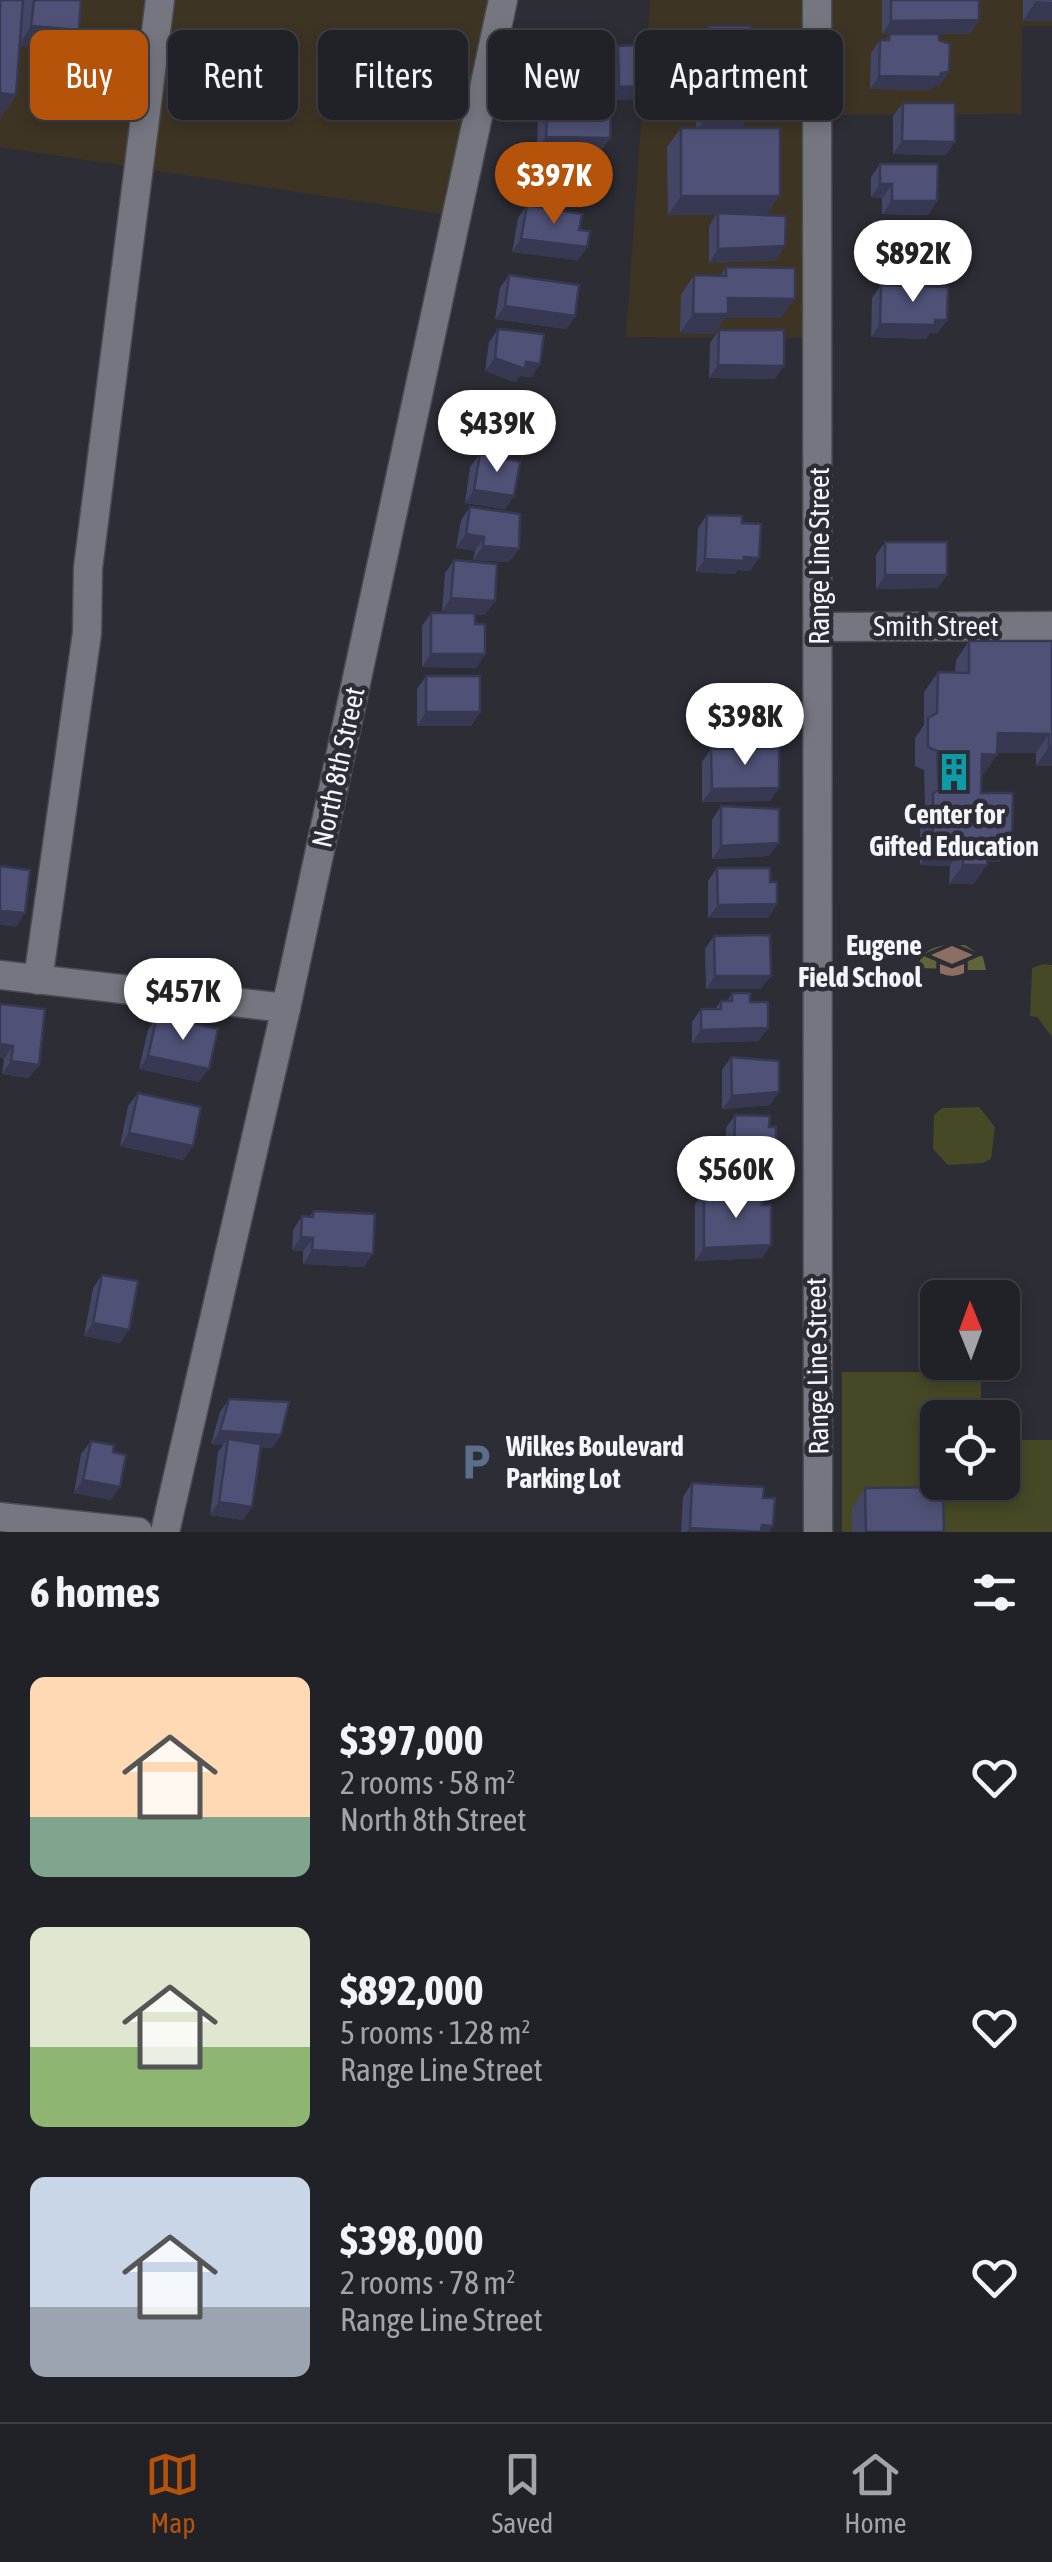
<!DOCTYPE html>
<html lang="en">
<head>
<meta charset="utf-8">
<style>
  :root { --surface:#212228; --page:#2d2f34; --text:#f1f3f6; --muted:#a2a4a8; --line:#3e3f45; --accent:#b45309 }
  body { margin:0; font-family:"Asap Condensed",sans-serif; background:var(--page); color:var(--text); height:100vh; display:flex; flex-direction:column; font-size:38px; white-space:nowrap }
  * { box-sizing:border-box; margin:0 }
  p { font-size:32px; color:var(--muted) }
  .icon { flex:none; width:55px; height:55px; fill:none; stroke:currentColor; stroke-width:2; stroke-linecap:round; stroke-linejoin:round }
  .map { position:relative; height:1532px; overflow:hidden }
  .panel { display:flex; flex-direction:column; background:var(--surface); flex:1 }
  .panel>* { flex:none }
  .hud { position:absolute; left:30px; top:30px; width:992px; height:90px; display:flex; gap:20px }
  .needle { width:65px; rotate:359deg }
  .fabs { position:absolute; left:920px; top:1280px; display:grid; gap:20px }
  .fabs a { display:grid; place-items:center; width:100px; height:100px; border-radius:15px; background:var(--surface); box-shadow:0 5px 15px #0003,0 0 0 2px var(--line); font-size:50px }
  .price { position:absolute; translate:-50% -85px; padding:0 22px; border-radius:35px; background:#fff; color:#222; font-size:32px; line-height:65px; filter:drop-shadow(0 2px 5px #0008) }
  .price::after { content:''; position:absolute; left:50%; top:60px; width:30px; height:22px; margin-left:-15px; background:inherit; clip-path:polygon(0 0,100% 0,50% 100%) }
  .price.on { background:var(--accent); color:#fff }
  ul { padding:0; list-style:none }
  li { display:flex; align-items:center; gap:30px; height:250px; padding:0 30px }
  li span { display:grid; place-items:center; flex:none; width:280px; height:200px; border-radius:15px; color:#555 }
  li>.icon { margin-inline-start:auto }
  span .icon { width:120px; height:120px; fill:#fffc; stroke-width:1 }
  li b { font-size:42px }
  h2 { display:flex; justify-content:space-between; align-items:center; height:120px; padding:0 30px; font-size:42px }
  .tag { padding:0 35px; border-radius:15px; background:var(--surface); box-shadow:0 5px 15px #0003,0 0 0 2px var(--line); font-size:35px; line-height:90px }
  .tag.on { background:var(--accent); color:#fff }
  .menu { display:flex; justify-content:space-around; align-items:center; height:140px; border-top:2px solid var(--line); background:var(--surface); font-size:28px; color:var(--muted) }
  .menu a { display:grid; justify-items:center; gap:5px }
  .menu .on { color:var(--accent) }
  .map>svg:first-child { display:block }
  .commercial { fill:#3d3424 }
  .green { fill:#464826 }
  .forest { fill:#62643a }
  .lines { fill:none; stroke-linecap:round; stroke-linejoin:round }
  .minor-casing { stroke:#4b4b52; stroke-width:31 }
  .minor { stroke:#757680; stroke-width:28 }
  .wall { fill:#444665 }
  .shaded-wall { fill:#373953 }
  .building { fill:#4f5176; stroke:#373953; stroke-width:2.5 }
  .labels { text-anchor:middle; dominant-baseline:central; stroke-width:9; stroke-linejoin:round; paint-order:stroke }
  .street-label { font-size:28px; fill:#f4f5fa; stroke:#2c2d35 }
  .poi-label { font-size:28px; font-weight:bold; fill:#f4f5fa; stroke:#2c2d35 }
</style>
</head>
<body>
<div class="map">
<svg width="1052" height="1532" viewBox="0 0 1052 1532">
  <rect width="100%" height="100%" fill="#2c2d35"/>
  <g class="commercial">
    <polygon points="0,0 504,0 450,215 0,147"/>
    <polygon points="650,0 1052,0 1052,26 1022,26 1021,114 822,115 823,338 626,337"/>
  </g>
  <g class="green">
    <polygon points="1043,964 1052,965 1052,1037 1037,1017 1030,1016 1032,968"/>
    <polygon points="979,1107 995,1127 991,1159 983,1163 948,1165 933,1149 934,1115 942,1108"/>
    <polygon points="842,1372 981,1372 981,1417 938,1418 938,1482 1002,1482 1003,1440 1052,1440 1052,1532 842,1532"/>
  </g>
  <path class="forest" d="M965 945 983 957 986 970H968L962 964 952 969 917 968C924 944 943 945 965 945Z"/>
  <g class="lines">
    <g class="minor-casing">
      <g id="minor">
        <polyline points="817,0 818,1532"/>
        <polyline points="820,627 1052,626"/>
        <polyline points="0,975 286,1008"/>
        <polyline points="38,980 87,633 88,568 160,0"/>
        <polyline points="0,1517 138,1532"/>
        <polyline points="165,1532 286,1008 503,0"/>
      </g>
    </g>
    <use href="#minor" class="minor"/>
  </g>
  <g class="wall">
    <polygon points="0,0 81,0 65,50 20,46 16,95 0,118"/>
    <polygon points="882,0 979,0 979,20 970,34 882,34"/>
    <rect x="1023" y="0" width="29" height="21"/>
    <polygon points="709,26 767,215 776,260 709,263 709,226 716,215 668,215 667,147 681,128 696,128 696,45"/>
    <polygon points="890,34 940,86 934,86 931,90 870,89 871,53 880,40 885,40"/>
    <polygon points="547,40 597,53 609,59 618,46 646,86 637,99 610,100 609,76 601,88 529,91 528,68"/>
    <polygon points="548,103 610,138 600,152 600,184 591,197 518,195 519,162 528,149 537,149 538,116"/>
    <polygon points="903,103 946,155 893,154 893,116"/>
    <polygon points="880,164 928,215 882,214 882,198 871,197 871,177"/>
    <polygon points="527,205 579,230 587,247 578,260 512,252 518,218"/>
    <polygon points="876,222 922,277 866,276 866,235"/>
    <polygon points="726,267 781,318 725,318 714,334 680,333 681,295 694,275 720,276"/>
    <polygon points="509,275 575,316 566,329 495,319 500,288"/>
    <polygon points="881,285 947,320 937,333 930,333 926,339 871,337 872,298"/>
    <polygon points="498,329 540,364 531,377 520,376 515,382 485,371 489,342"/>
    <polygon points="719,330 775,379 709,378 710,343"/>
    <polygon points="480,454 514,496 505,509 465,503 470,467"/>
    <polygon points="470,507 519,549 509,562 473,560 475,551 456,548 461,520"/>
    <polygon points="707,515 742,523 750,571 737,570 735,574 696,572 698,528"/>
    <polygon points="885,542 947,575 938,588 876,589 876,555"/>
    <polygon points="454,560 485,615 475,614 475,624 485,654 476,668 422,667 422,626 431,613 466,613 442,611 445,573"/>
    <polygon points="969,641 1052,641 1052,766 1036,766 1036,753 997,753 984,774 982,774 981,793 1012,842 999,862 987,862 974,884 949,884 950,866 920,865 920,812 925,804 924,770 915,766 915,738 924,725 924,692 938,672 955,672 956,660"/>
    <polygon points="426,676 480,712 471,726 417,726 417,689"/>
    <polygon points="711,749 770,801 702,802 702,762"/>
    <polygon points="721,806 769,856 712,859 712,820"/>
    <polygon points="717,868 770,882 777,904 768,918 708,918 708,881"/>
    <polygon points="714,936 761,989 706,989 705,949"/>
    <polygon points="732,993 750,1002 759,1041 692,1043 692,1022 701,1009 715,1009 721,1001 727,1001"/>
    <polygon points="0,1004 29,1078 2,1074 4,1059"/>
    <polygon points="157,1016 199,1082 139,1069 148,1030"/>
    <polygon points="731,1057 770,1105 722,1109 722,1070"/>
    <polygon points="138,1093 183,1160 120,1146 128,1106"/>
    <polygon points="735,1115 769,1127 776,1143 751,1176 725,1176 726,1128"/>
    <polygon points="704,1191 771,1245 762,1258 695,1261 695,1204"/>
    <polygon points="314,1211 364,1267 303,1264 303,1251 292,1250 293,1230 302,1216 309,1217"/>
    <polygon points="102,1275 120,1343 84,1336 93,1288"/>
    <polygon points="229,1399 281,1435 272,1448 261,1447 252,1507 243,1520 210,1515 218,1452 223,1445 211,1444 220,1412"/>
    <polygon points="91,1441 113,1452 111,1500 74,1493 81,1454"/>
    <polygon points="692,1483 763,1498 769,1532 681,1532 683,1497"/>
    <polygon points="865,1488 944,1532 852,1532 852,1508"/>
  </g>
  <g class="shaded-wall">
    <polygon points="1036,1 1052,2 1052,21 1023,21"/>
    <polygon points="979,20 970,34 882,34 891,21"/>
    <polygon points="31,26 79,30 65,50 18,46"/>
    <polygon points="949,72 940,86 934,86 931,90 870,89 879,76"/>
    <polygon points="610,75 601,88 529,91 538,78"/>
    <polygon points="646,86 637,99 610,100 619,87"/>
    <polygon points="0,93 16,95 0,118"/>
    <polygon points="709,113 751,114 738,133 696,133"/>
    <polygon points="546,137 610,138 600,152 537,150"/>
    <polygon points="902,141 955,142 946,155 893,154"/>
    <polygon points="527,181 600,184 591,197 518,195"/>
    <polygon points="880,184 892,184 882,198 871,197"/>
    <polygon points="681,196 780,196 766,215 668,215"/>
    <polygon points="892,201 937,201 928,215 882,214"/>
    <polygon points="521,239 587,247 578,260 512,252"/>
    <polygon points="785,246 776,260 709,263 718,249"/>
    <polygon points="875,263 931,264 922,277 866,276"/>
    <polygon points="728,298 795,299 781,318 725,318 714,334 680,333 693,314"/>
    <polygon points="505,306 575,316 566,329 495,319"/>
    <polygon points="935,320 947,320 937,333 930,333 926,339 871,337 880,324"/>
    <polygon points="495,358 526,362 540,364 531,377 520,376 515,382 485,371"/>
    <polygon points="718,365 784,366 775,379 709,378"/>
    <polygon points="474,490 514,496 505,509 465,503"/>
    <polygon points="466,534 484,537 475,551 456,548"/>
    <polygon points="483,546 519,549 509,562 473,560"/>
    <polygon points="744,557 759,558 750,571 737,570 735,574 696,572 705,559"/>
    <polygon points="885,575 947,575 938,588 876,589"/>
    <polygon points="451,598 495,601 485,615 442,611"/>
    <polygon points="431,654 485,654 476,668 422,667"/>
    <polygon points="426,712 480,712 471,726 417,726"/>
    <polygon points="998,733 1049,734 1036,753 984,753"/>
    <polygon points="1049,747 1052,747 1052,766 1036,766"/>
    <polygon points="982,754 997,755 984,774 968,774"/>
    <polygon points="779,788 770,801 702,802 712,789"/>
    <polygon points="988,842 1012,842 999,862 974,862"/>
    <polygon points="779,843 769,856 712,859 721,846"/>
    <polygon points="933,846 963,846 950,866 920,865"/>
    <polygon points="963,865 987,865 974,884 949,884"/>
    <polygon points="777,904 768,918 708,918 718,905"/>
    <polygon points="0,911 25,913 16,927 0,925"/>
    <polygon points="715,976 771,976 761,989 706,989"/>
    <polygon points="768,1028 759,1041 692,1043 701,1030"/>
    <polygon points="0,1044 13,1046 4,1059 0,1058"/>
    <polygon points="148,1056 209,1069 199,1082 139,1069"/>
    <polygon points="11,1061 39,1065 29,1078 2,1074"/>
    <polygon points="779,1092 770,1105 722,1109 732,1096"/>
    <polygon points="129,1133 193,1146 183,1160 120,1146"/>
    <polygon points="769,1143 776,1143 751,1176 725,1176 734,1162"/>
    <polygon points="301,1237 313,1238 303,1251 292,1250"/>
    <polygon points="771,1245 762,1258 695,1261 704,1248"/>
    <polygon points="312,1250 373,1254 364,1267 303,1264"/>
    <polygon points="93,1323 129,1330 120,1343 84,1336"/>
    <polygon points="220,1431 281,1435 272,1448 227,1445 228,1439 223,1445 211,1444"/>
    <polygon points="83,1480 120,1487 111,1500 74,1493"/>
    <polygon points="219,1502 252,1507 243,1520 210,1515"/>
    <polygon points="762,1525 773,1526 769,1532 687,1532 690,1528"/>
  </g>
  <g class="building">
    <polygon points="0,0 23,0 16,95 0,93"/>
    <polygon points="34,0 81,0 79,30 31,26"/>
    <polygon points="891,0 979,0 979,20 891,21"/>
    <polygon points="709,26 751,26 751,114 709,113"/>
    <polygon points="890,34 939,34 939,40 950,44 949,72 941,73 940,77 879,76 880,40 889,40"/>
    <polygon points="597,38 597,53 609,52 610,75 538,78 537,55 548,55 547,40"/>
    <polygon points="645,45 646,86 619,87 618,46"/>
    <polygon points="548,103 611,106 610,138 546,137"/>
    <polygon points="903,103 955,103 955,142 902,141"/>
    <rect x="681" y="128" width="99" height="68"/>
    <polygon points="528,149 602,152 600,184 527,181"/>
    <polygon points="880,164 938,164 937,201 892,201 892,184 880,184"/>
    <polygon points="527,205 582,214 579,230 590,231 587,247 521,239"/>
    <polygon points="718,213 786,216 785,246 718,249"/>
    <polygon points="876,222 932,223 931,264 875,263"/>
    <polygon points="726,267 795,268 795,299 728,298 728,314 693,314 694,275 726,276"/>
    <polygon points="509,275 579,285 575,316 505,306"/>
    <polygon points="881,285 948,287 947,320 935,320 935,325 880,324"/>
    <polygon points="498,329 544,334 540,364 526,362 525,369 495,358"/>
    <polygon points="719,330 784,330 784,366 718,365"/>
    <polygon points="480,454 520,462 514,496 474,490"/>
    <polygon points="470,507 520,514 519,549 483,546 484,537 466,534"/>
    <polygon points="707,515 742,516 742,523 761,524 759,558 744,557 744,561 705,559"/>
    <rect x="885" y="542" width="62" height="33"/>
    <polygon points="454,560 497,564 495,601 451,598"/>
    <polygon points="431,613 475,613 475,624 485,624 485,654 431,654"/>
    <polygon points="969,641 1052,641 1052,747 1049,747 1049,734 998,733 997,755 982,754 981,793 1013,793 1012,842 988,842 987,865 963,865 963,846 933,846 933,793 939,790 937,751 928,747 928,718 937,713 938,672 969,673"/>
    <rect x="426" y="676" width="54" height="36"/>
    <polygon points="779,748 779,788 712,789 711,749"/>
    <polygon points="721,806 779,809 779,843 721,846"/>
    <polygon points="0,866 30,870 25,913 0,911"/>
    <polygon points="717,868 770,868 770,882 777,882 777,904 718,905"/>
    <polygon points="770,935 771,976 715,976 714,936"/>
    <polygon points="732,993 750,993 750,1002 768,1002 768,1028 701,1030 701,1009 721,1009 721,1001 732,1001"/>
    <polygon points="0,1004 45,1009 39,1065 11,1061 13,1046 0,1044"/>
    <polygon points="157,1016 218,1029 209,1069 148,1056"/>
    <polygon points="731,1057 779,1061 779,1092 732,1096"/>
    <polygon points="138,1093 201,1107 193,1146 129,1133"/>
    <polygon points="735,1115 770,1116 769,1127 776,1127 776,1143 769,1143 769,1150 761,1150 760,1163 734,1162"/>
    <polygon points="704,1191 762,1196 762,1205 771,1205 771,1245 704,1248"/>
    <polygon points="314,1211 375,1214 373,1254 312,1250 313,1238 301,1237 302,1216 313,1217"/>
    <polygon points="102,1275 138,1281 129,1330 93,1323"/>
    <polygon points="229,1399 289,1402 281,1435 220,1431"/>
    <polygon points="228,1439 261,1444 252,1507 219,1502"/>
    <polygon points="91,1441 114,1445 113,1452 126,1455 120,1487 83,1480"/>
    <polygon points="692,1483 764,1487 763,1498 775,1498 773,1526 762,1525 761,1532 690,1528"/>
    <polygon points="943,1487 944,1532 866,1532 865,1488"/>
  </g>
  <defs>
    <g id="building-bare" transform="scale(3)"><path d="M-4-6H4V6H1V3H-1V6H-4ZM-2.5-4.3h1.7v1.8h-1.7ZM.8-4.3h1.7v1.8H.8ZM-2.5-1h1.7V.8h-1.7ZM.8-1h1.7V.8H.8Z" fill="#0f9aa8" stroke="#2c2d35" stroke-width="2.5" paint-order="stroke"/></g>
    <g id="school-bare" transform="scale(3)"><path d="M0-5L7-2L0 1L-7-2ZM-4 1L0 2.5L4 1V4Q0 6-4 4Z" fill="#8d6e63" stroke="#2c2d35" stroke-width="2.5" paint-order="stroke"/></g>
    <g id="parking-bare" transform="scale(3)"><path d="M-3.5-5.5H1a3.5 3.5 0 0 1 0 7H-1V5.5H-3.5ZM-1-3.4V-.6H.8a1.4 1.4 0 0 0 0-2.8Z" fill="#5c6f8a" stroke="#2c2d35" stroke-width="2.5" paint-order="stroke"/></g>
  </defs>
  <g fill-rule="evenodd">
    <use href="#building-bare" x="954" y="772"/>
    <use href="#school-bare" x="952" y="961"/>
    <use href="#parking-bare" x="476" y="1462"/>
  </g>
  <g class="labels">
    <g class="street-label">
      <text transform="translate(819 556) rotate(-90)">Range Line Street</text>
      <text x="936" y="626">Smith Street</text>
      <text transform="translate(338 767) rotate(-78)">North 8th Street</text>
      <text transform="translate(817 1366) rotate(-91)">Range Line Street</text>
    </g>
    <g class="poi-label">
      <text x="954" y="814">Center for<tspan x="954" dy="32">Gifted Education</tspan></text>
      <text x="922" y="945" text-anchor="end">Eugene<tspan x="922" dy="32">Field School</tspan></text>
      <text x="506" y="1446" text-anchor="start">Wilkes Boulevard<tspan x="506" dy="32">Parking Lot</tspan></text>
    </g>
  </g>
</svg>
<div class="fabs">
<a><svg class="needle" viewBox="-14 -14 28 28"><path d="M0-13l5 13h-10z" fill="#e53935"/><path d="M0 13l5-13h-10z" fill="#a2a4a8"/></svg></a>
<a><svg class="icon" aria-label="locate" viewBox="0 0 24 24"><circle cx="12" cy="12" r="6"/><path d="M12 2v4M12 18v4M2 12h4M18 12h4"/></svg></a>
</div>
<b class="price on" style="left:554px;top:227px">$397K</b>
<b class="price" style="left:913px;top:305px">$892K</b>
<b class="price" style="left:497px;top:475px">$439K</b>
<b class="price" style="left:745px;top:768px">$398K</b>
<b class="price" style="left:183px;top:1043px">$457K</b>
<b class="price" style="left:736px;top:1221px">$560K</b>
<div class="hud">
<a class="tag on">Buy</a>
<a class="tag">Rent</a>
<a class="tag">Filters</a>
<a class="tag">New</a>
<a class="tag">Apartment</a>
</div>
</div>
<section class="panel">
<h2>6 homes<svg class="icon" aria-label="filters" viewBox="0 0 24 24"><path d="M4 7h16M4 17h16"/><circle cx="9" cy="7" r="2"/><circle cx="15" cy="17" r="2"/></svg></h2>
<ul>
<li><span style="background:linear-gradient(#ffd9b3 70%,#7fa58c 0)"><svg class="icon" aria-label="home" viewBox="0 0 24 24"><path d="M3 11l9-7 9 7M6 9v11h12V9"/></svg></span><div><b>$397,000</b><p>2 rooms · 58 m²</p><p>North 8th Street</p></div><svg class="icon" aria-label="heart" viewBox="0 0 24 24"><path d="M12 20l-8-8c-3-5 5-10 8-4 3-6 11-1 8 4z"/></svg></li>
<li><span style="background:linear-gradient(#dfe7d0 60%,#8fb573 0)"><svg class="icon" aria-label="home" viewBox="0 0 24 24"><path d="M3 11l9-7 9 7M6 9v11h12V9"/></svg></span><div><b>$892,000</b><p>5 rooms · 128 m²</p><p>Range Line Street</p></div><svg class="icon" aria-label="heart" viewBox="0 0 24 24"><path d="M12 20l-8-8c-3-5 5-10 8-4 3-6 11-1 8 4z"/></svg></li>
<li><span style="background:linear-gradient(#c9d6e8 65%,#9aa5b1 0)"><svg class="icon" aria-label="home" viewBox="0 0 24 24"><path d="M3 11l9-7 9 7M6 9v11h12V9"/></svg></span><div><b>$398,000</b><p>2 rooms · 78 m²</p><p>Range Line Street</p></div><svg class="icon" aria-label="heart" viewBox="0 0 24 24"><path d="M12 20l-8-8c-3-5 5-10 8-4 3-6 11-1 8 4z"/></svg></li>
</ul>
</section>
<nav class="menu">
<a class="on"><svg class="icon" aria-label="map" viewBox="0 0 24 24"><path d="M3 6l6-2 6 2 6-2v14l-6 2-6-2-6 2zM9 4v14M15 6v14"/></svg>Map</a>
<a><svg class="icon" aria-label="saved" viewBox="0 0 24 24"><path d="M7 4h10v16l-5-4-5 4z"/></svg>Saved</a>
<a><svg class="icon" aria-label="home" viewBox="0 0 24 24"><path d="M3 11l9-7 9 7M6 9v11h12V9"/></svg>Home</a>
</nav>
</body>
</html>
